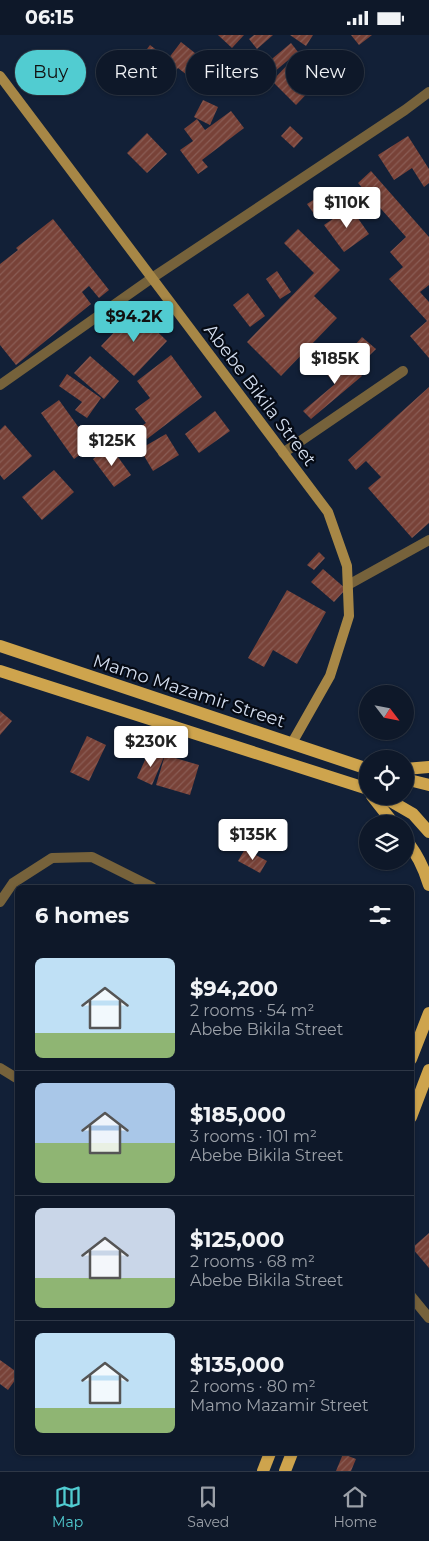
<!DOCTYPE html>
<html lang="en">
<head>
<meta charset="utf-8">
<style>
  :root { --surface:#0e1829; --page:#1c2535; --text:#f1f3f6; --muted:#9ba0a8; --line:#2e3746; --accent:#51ccd1 }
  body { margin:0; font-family:Montserrat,sans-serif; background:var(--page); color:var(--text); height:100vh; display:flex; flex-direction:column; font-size:19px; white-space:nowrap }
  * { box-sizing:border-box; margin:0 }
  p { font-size:16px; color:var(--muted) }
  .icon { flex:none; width:28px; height:28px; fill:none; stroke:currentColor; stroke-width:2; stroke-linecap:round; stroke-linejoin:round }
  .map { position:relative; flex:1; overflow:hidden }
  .drawer { position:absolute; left:15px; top:850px; width:399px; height:570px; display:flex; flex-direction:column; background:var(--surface); border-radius:8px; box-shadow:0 1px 4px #0004,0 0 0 1px var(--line) }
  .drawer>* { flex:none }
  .banner { position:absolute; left:15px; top:15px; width:400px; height:45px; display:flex; gap:10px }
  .needle { width:32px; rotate:122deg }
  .buttons { position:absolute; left:359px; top:650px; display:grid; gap:10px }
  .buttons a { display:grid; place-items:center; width:55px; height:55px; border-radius:50%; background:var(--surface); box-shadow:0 1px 4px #0004,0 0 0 1px var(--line); font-size:25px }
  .price { position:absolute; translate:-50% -42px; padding:0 11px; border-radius:5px; background:#fff; color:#222; font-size:16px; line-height:32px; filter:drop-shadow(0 1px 2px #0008) }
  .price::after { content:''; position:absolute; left:50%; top:30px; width:15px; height:11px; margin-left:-8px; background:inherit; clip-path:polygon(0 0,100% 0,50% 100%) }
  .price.active { background:var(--accent); color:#111 }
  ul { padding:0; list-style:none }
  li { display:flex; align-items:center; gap:15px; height:125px; padding:0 20px }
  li+li { border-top:1px solid var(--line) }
  li span { display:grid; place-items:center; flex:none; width:140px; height:100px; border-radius:8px; color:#555 }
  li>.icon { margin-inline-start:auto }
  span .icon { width:60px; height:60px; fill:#fffc; stroke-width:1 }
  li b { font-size:21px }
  h2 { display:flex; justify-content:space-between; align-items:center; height:60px; padding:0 20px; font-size:21px }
  .chip { padding:0 18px; border-radius:22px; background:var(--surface); box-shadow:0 1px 4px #0004,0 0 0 1px var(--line); font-size:18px; line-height:45px }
  .chip.active { background:var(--accent); color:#111 }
  .status { display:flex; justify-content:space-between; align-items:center; height:35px; padding:0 25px; background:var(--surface); direction:ltr }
  .status svg { height:14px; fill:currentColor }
  .tabs { display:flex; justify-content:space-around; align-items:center; height:70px; border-top:1px solid var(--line); background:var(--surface); font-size:14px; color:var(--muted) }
  .tabs a { display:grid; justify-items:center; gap:2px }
  .tabs .active { color:var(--accent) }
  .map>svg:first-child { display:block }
  .building { fill:url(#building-hatch) }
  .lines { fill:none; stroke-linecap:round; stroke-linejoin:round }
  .lane { stroke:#76623b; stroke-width:10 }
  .street { stroke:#76623b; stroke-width:10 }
  .secondary { stroke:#a78746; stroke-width:10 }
  .primary { stroke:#cea44d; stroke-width:12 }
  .labels { text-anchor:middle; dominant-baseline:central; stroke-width:4.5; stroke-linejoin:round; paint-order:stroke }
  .street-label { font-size:18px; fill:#d3ddee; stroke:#050a14 }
</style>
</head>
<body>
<div class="status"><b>06:15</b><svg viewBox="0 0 49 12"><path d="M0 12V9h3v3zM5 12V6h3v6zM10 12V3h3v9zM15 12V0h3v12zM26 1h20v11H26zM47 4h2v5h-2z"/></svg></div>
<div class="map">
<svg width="429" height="1436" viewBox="0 0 429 1436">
  <defs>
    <pattern id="building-hatch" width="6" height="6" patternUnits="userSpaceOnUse" patternTransform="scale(1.25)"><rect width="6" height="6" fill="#784238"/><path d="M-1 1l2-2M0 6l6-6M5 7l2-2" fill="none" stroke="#8a5d55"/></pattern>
  </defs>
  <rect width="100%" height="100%" fill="#122037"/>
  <g class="building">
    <polygon points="218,0 244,0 232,13"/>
    <polygon points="254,0 273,0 257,14 249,4"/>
    <polygon points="290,0 313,0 306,11"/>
    <polygon points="351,0 372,0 359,10"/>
    <polygon points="181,7 200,22 187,40 178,33 157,59 141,46 148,38 136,29 150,10 168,24"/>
    <polygon points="291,8 298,17 274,37 267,28"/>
    <polygon points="334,14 356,29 345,44 323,28"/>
    <polygon points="294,23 318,47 296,70 272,46"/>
    <polygon points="246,24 269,39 253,61 231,46"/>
    <polygon points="209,29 225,43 219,50 203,36"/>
    <polygon points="203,65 218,72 210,90 194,82"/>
    <polygon points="231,76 244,93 202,125 208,132 198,139 180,115 193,106 184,94 197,84 205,95"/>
    <polygon points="290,91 303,103 294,113 281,101"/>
    <polygon points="147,98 167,119 147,138 127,118"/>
    <polygon points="408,101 429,134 429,148 424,152 412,133 394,145 378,120"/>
    <polygon points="371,136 429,202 429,250 420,257 429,267 429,323 410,301 427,286 389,244 403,232 390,217 406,202 358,148"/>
    <polygon points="321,160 330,174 317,183 307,169"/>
    <polygon points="350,172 369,199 344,217 324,190"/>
    <polygon points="53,184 109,255 99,263 89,251 82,257 91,269 16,330 0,310 0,229 18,215 16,213"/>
    <polygon points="298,194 340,235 314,261 337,283 281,341 247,307 314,238 284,208"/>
    <polygon points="277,236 291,257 280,264 266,244"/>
    <polygon points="248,258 265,281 250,292 233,270"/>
    <polygon points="135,275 167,306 134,341 101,311"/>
    <polygon points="362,302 376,314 367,323 354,311"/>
    <polygon points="171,320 202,362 147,404 139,393 146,388 135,374 150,363 137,346"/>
    <polygon points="345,320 362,341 311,384 303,376 335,349 325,337"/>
    <polygon points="90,321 119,346 104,364 74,338"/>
    <polygon points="67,339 101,363 87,383 75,375 82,367 59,351"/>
    <polygon points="429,352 429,488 412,503 368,453 381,442 366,426 356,435 348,425"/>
    <polygon points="59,365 92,411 74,424 41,378"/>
    <polygon points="215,376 230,396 199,418 185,399"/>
    <polygon points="5,390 32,421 4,445 0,440 0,395"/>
    <polygon points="166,399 179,420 153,436 140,414"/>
    <polygon points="110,411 131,440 114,452 93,424"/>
    <polygon points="54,435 74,457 42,485 22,462"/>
    <polygon points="319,517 325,523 314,535 307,530"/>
    <polygon points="323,534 346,554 334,567 311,547"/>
    <polygon points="287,555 326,577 297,629 273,615 264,632 248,623"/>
    <polygon points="0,676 12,686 0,700"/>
    <polygon points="87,701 106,710 89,746 70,737"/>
    <polygon points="149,716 164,722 152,750 137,743"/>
    <polygon points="165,720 199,730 190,760 156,750"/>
    <polygon points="245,814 267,826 260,838 238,826"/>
    <polygon points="429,1198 429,1233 412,1213"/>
    <polygon points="0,1325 18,1338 18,1341 8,1355 0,1349"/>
    <polygon points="343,1419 356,1424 351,1436 336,1436"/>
  </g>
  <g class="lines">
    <g class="lane">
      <polyline points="0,867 13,848 52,823 92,822 152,852"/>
      <polyline points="0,1033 18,1044"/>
    </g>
    <g class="street">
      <polyline points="0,350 152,243 405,75 429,57"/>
      <polyline points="283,418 403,336"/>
      <polyline points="348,550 429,505"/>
      <polyline points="411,1261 429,1283"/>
    </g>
    <polyline class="secondary" points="0,41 328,477 347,531 349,581 330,641 292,708"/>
    <g class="primary">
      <polyline points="0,611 368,734"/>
      <polyline points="0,636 368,754"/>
      <polyline points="405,734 429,732"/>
      <polyline points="405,744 429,750"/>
      <polyline points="372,761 394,789"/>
      <polyline points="382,761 413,779 429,797"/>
      <path d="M405 804C416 817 424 833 429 850"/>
      <polyline points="411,1024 429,978"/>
      <polyline points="411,1082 429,1035"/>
      <polyline points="263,1436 270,1418"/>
      <polyline points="285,1436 292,1418"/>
    </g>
  </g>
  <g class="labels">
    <g class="street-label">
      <text transform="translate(260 360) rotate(53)">Abebe Bikila Street</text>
      <text transform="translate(189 656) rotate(18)">Mamo Mazamir Street</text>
    </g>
  </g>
</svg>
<div class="buttons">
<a><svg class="needle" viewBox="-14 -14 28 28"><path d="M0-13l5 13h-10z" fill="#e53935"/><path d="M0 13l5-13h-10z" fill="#9ba0a8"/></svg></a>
<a><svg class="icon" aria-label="locate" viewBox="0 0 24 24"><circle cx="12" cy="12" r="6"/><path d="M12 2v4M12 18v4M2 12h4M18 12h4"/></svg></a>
<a><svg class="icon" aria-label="layers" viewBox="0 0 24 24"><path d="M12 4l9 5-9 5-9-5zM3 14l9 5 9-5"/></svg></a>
</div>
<b class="price" style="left:347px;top:194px">$110K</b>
<b class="price active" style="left:134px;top:308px">$94.2K</b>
<b class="price" style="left:335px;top:350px">$185K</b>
<b class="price" style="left:112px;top:432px">$125K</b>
<b class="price" style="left:151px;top:733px">$230K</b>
<b class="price" style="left:253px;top:826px">$135K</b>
<div class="banner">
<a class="chip active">Buy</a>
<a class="chip">Rent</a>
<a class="chip">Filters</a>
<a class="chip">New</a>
</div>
<section class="drawer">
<h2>6 homes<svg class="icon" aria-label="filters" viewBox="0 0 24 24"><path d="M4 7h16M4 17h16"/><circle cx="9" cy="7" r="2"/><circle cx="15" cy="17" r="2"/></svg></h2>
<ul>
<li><span style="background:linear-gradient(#bfe0f5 75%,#8fb573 0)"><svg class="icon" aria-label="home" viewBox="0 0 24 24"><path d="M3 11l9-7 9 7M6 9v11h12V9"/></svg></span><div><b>$94,200</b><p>2 rooms · 54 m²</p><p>Abebe Bikila Street</p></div></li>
<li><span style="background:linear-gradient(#a9c7e8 60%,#8fb573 0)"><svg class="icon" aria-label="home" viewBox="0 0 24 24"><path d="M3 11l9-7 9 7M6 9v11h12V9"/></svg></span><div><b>$185,000</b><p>3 rooms · 101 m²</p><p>Abebe Bikila Street</p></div></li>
<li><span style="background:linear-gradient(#c9d6e8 70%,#8fb573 0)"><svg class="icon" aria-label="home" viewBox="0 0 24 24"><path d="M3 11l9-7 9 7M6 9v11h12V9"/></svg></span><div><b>$125,000</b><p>2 rooms · 68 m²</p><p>Abebe Bikila Street</p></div></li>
<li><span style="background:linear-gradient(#bfe0f5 75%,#8fb573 0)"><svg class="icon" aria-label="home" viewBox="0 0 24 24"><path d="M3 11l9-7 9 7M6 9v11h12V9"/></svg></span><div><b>$135,000</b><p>2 rooms · 80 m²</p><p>Mamo Mazamir Street</p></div></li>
</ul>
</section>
</div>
<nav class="tabs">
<a class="active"><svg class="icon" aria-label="map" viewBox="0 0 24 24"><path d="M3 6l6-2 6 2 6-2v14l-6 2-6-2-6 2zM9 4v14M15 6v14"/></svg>Map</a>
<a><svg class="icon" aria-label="saved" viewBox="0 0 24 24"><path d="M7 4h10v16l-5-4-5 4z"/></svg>Saved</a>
<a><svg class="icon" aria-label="home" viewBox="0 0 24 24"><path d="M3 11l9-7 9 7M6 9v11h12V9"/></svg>Home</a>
</nav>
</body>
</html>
